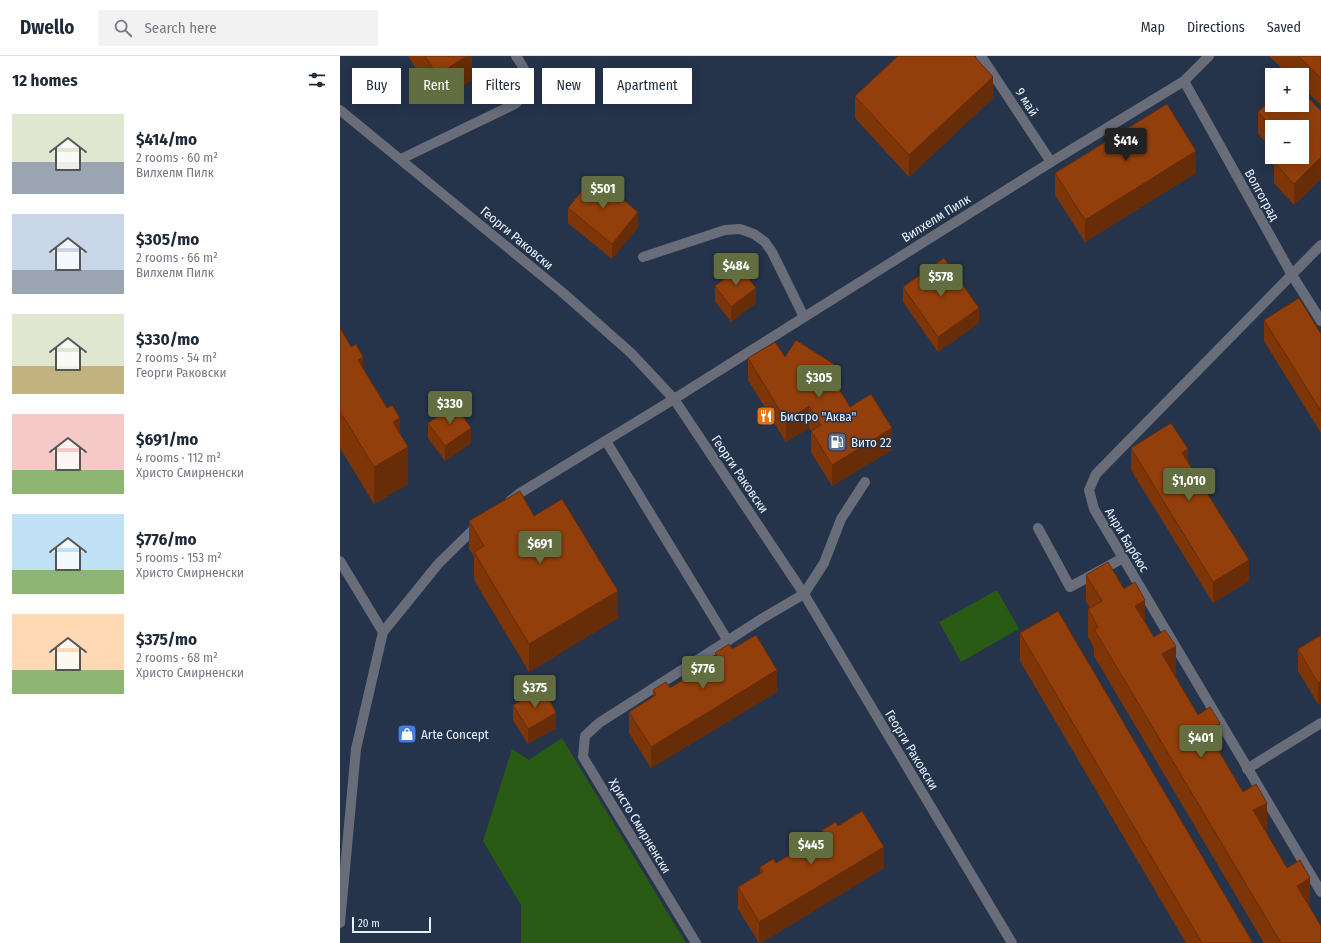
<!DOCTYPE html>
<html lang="en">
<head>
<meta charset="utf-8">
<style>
  :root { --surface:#fff; --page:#f2f2f3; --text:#1f2937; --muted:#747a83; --line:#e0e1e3; --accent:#626e40 }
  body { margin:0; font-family:"Fira Sans Condensed",sans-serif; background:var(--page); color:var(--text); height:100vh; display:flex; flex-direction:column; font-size:15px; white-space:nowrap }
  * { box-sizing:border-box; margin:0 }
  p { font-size:13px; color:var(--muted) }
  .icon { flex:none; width:22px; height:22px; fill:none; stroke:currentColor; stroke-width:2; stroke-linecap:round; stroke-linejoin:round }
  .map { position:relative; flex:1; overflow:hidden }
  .panel { display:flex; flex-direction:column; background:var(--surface); width:340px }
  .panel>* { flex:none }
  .hud { position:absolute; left:12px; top:12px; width:380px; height:36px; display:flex; gap:8px }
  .controls { position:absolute; left:925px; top:12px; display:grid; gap:8px }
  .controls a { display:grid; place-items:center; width:44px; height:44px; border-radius:0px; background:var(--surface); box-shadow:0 2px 10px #0003; font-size:20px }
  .scale { position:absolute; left:12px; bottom:10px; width:79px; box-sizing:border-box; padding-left:4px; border:2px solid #eaf2fe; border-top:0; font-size:11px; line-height:14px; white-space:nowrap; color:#eaf2fe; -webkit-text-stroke:3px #25334b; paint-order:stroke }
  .price { position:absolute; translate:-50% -34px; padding:0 9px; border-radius:4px; background:var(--accent); color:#fff; font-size:13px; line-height:26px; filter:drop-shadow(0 1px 2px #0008) }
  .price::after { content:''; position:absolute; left:50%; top:24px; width:12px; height:9px; margin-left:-6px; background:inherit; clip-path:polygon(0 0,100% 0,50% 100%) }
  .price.on { background:#222; color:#fff }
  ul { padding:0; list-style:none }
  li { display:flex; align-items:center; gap:12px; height:100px; padding:0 12px }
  li span { display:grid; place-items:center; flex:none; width:112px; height:80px; border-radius:0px; color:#555 }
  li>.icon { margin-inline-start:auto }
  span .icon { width:48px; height:48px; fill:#fffc; stroke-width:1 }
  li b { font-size:17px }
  h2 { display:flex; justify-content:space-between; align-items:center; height:48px; padding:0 12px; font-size:17px }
  .chip { padding:0 14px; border-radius:0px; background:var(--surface); box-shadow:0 2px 10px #0003; font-size:14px; line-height:36px }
  .chip.on { background:var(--accent); color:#fff }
  header { display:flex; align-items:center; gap:24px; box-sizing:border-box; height:56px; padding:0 20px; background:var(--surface); border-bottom:1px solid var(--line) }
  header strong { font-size:19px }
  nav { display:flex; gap:22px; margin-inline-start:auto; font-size:14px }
  .search { width:280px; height:36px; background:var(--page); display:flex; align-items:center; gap:10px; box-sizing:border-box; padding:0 14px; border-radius:0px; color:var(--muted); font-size:15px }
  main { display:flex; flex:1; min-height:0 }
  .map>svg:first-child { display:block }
  .green { fill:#295b15 }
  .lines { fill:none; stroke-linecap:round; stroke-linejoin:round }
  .minor { stroke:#696c79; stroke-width:10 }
  .wall { fill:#7e3609 }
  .shaded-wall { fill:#672c08 }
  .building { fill:#933f0b; stroke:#672c08 }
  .labels { text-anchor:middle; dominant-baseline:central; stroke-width:3; stroke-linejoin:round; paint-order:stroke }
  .street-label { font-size:13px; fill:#eaf2fe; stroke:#25334b }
  .poi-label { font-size:13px; fill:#eaf2fe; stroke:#25334b; text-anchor:start }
</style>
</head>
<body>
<header>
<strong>Dwello</strong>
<div class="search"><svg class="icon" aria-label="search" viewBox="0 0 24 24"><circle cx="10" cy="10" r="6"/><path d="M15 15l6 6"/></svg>Search here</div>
<nav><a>Map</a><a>Directions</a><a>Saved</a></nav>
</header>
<main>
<section class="panel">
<h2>12 homes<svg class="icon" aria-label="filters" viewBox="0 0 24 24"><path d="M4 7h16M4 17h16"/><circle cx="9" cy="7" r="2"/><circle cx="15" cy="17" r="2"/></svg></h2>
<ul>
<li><span style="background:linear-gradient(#dfe7d0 60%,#9aa5b1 0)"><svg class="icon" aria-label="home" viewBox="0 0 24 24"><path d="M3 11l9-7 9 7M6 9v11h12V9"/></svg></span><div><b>$414/mo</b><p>2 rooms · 60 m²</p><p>Вилхелм Пилк</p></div></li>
<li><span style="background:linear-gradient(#c9d6e8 70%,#9aa5b1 0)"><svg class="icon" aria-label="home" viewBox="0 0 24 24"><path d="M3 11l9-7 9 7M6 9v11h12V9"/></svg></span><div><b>$305/mo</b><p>2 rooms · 66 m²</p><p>Вилхелм Пилк</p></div></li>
<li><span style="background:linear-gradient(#dfe7d0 65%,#c2b280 0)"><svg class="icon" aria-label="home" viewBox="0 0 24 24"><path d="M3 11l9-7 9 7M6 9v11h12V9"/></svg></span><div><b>$330/mo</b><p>2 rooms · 54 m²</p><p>Георги Раковски</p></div></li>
<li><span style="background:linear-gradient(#f6c9c9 70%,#8fb573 0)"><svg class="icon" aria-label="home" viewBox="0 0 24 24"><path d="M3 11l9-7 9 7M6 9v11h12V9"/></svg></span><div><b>$691/mo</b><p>4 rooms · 112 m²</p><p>Христо Смирненски</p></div></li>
<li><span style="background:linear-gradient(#bfe0f5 70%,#8fb573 0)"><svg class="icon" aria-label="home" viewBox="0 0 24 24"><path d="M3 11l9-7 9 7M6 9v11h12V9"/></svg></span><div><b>$776/mo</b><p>5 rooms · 153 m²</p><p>Христо Смирненски</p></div></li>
<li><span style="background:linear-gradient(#ffd9b3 70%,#8fb573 0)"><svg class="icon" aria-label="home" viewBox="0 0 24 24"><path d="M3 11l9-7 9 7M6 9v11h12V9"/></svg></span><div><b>$375/mo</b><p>2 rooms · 68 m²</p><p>Христо Смирненски</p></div></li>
</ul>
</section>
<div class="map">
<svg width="981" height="887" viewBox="0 0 981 887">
  <rect width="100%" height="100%" fill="#25334b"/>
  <g class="green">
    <polygon points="657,534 679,573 621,606 599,566"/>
    <polygon points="222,682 346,887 181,887 181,849 143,785 172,693 189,704"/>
  </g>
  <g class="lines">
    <g class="minor">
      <polyline points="641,0 711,106"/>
      <polyline points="844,25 952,219 981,265"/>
      <polyline points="0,54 222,236 291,297 334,343 464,538 672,887"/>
      <path d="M61 103 175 48C194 33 189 18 176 0"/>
      <polyline points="981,189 756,418 749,434 754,453 981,836"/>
      <polyline points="303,201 385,174 400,173 414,178 425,186 432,196 464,261"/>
      <polyline points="266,385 388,585"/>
      <polyline points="170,445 180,437 334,343 711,106 844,25 869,0"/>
      <polyline points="698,472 730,531 783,502"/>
      <polyline points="0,505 43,576"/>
      <polyline points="907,713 981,667"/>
      <polyline points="0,867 16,693 43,576 99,507 139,468"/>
      <polyline points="356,887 243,701 245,680 259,667 423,562 464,538 484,507 501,463 525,426"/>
    </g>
  </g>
  <g class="wall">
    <polygon points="68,0 132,0 132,24 97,46"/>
    <polygon points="929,0 981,0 981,49 962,31 962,19 949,19"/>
    <polygon points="515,40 653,42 569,121 515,62"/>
    <polygon points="981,55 981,123 954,149 934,127 934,106 962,101 932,71 932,93 918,78 918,56"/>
    <polygon points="715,117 856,117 745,186 715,139"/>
    <polygon points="228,152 298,171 272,203 228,167"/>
    <polygon points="375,230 416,247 391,266 375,245"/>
    <polygon points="563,231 639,267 598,296 563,246"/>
    <polygon points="924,264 981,278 981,377 924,285"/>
    <polygon points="0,272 60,377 68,428 34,448 0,392"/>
    <polygon points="445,301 495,326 510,351 552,394 492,430 471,396 471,375 469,372 446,386 408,324 408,302"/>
    <polygon points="88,367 131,387 105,405 88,382"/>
    <polygon points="791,392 848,406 909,525 873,547 791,414"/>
    <polygon points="194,460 278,562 189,616 134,524 134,500 129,493 129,465"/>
    <polygon points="746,519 784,533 805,567 836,618 834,619 880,695 879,696 903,736 927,774 925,775 970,849 969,850 981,887 924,887 754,600 754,592 748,581 748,553 750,552 746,546"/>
    <polygon points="680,577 913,887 846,887 680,605"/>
    <polygon points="981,579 981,647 978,648 958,615 958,593"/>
    <polygon points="392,593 437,636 311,712 289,677 289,656 313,641 313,634 330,632 375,604 375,597"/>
    <polygon points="173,649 216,672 188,688 173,664"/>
    <polygon points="498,770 544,812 421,887 419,887 398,853 398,831 420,818 420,811 436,807 482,780 482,774"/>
  </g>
  <g class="shaded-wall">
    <polygon points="127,0 132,0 132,24 97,46 97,19"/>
    <polygon points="653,21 653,42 569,121 569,99"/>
    <polygon points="856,95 856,117 745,186 745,164"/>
    <polygon points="981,101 981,123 954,149 954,128"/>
    <polygon points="298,156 298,171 272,203 272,188"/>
    <polygon points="416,232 416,247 391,266 391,251"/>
    <polygon points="639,252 639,267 598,296 598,281"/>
    <polygon points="23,301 23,338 18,304"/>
    <polygon points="495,309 495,331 486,323"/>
    <polygon points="469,350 469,372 446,386 446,365"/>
    <polygon points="60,362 60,396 68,391 68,428 34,448 34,411 53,366"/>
    <polygon points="131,372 131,387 105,405 105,390"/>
    <polygon points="552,372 552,394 492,430 492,409"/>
    <polygon points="848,393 848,415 842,397"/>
    <polygon points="909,504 909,525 873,547 873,526"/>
    <polygon points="278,535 278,562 189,616 189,588"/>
    <polygon points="805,544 805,571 795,550"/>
    <polygon points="836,590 836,618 822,626 822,598"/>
    <polygon points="437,614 437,636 311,712 311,691"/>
    <polygon points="981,625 981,647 978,648 978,627"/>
    <polygon points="216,657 216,672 188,688 188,673"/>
    <polygon points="880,667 880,695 867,702 867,675"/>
    <polygon points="927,747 927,774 913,782 913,754"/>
    <polygon points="544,791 544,812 421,887 419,887 419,866"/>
    <polygon points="970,822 970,849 957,857 957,830"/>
  </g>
  <g class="building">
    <polygon points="85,0 127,0 97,19"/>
    <polygon points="558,0 634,0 653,21 569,99 515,40"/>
    <polygon points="958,0 981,0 981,22"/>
    <polygon points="962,35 981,55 981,101 954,128 934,106 940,101 962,101 962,71 932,71 932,72 918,56 932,43 932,49 962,49"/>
    <polygon points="827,48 856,95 745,164 715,117"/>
    <polygon points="254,120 298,156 272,188 228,152"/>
    <polygon points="604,202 639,252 598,281 563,231"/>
    <polygon points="400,211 416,232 391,251 375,230"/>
    <polygon points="959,242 981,278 981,355 924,264"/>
    <polygon points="0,272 11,291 16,288 23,301 18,304 47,352 52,349 60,362 53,366 68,391 34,411 0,355"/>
    <polygon points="456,284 495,309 486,323 491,320 510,351 531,338 552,372 492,409 471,375 481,369 469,350 446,365 408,302 435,286 445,301"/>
    <polygon points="115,349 131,372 105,390 88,367"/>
    <polygon points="831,367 848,393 842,397 909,504 873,526 791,392"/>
    <polygon points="180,435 194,460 222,443 278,535 189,588 134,496 144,490 129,465"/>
    <polygon points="768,506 784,533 795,526 805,544 795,550 814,581 825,574 836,590 822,598 858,659 870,651 880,667 867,675 903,736 916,728 927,747 913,754 947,812 960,804 970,822 957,830 981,870 981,887 941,887 754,573 758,571 748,553 762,545 746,519"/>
    <polygon points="718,555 913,887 862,887 680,577"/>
    <polygon points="416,579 437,614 311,691 289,656 316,639 313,634 326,626 330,632 379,602 375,597 389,588 392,593"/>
    <polygon points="981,579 981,625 978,627 958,593"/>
    <polygon points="204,632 216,657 188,673 173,649"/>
    <polygon points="522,755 544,791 419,866 398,831 423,816 420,811 433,803 436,807 485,778 482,774 496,766 498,770"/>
  </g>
  <defs>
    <g id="restaurant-square" transform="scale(1)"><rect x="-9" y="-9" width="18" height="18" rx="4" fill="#e8710a" stroke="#25334b"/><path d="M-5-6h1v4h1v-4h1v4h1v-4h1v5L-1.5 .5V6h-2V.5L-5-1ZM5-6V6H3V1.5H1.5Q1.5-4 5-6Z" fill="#fff"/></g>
    <g id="fuel-square" transform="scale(1)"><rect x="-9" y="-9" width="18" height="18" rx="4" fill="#5c6f8a" stroke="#25334b"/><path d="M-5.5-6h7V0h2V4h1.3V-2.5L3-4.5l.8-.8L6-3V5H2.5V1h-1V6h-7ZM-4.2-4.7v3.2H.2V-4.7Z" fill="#fff"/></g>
    <g id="shop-square" transform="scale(1)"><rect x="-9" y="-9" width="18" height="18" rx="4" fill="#3f7fe0" stroke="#25334b"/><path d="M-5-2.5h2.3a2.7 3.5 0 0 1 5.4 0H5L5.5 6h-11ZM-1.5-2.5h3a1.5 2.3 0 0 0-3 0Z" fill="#fff"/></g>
  </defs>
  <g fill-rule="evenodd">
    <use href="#restaurant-square" x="426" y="360"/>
    <use href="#fuel-square" x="497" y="386"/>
    <use href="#shop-square" x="67" y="678"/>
  </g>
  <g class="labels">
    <g class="street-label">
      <text transform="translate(687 46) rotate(57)">9 май</text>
      <text transform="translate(922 139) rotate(61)">Волгоград</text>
      <text transform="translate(596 162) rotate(-32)">Вилхелм Пилк</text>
      <text transform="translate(177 182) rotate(40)">Георги Раковски</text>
      <text transform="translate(400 418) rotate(56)">Георги Раковски</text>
      <text transform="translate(787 484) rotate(59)">Анри Барбюс</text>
      <text transform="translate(572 694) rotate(59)">Георги Раковски</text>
      <text transform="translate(300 770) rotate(59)">Христо Смирненски</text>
    </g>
    <g class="poi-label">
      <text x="440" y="360">Бистро "Аква"</text>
      <text x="511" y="386">Вито 22</text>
      <text x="81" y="678">Arte Concept</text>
    </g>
  </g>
</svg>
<div class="controls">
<a>+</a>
<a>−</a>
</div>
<div class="scale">20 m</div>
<b class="price on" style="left:786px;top:106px">$414</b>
<b class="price" style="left:263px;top:154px">$501</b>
<b class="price" style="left:396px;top:231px">$484</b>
<b class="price" style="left:601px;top:242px">$578</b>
<b class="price" style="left:479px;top:343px">$305</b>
<b class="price" style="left:110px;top:369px">$330</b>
<b class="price" style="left:849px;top:446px">$1,010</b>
<b class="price" style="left:200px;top:509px">$691</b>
<b class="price" style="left:363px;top:634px">$776</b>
<b class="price" style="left:195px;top:653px">$375</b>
<b class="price" style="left:861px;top:703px">$401</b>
<b class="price" style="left:471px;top:810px">$445</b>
<div class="hud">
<a class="chip">Buy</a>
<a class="chip on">Rent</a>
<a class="chip">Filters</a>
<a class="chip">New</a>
<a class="chip">Apartment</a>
</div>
</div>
</main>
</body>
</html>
